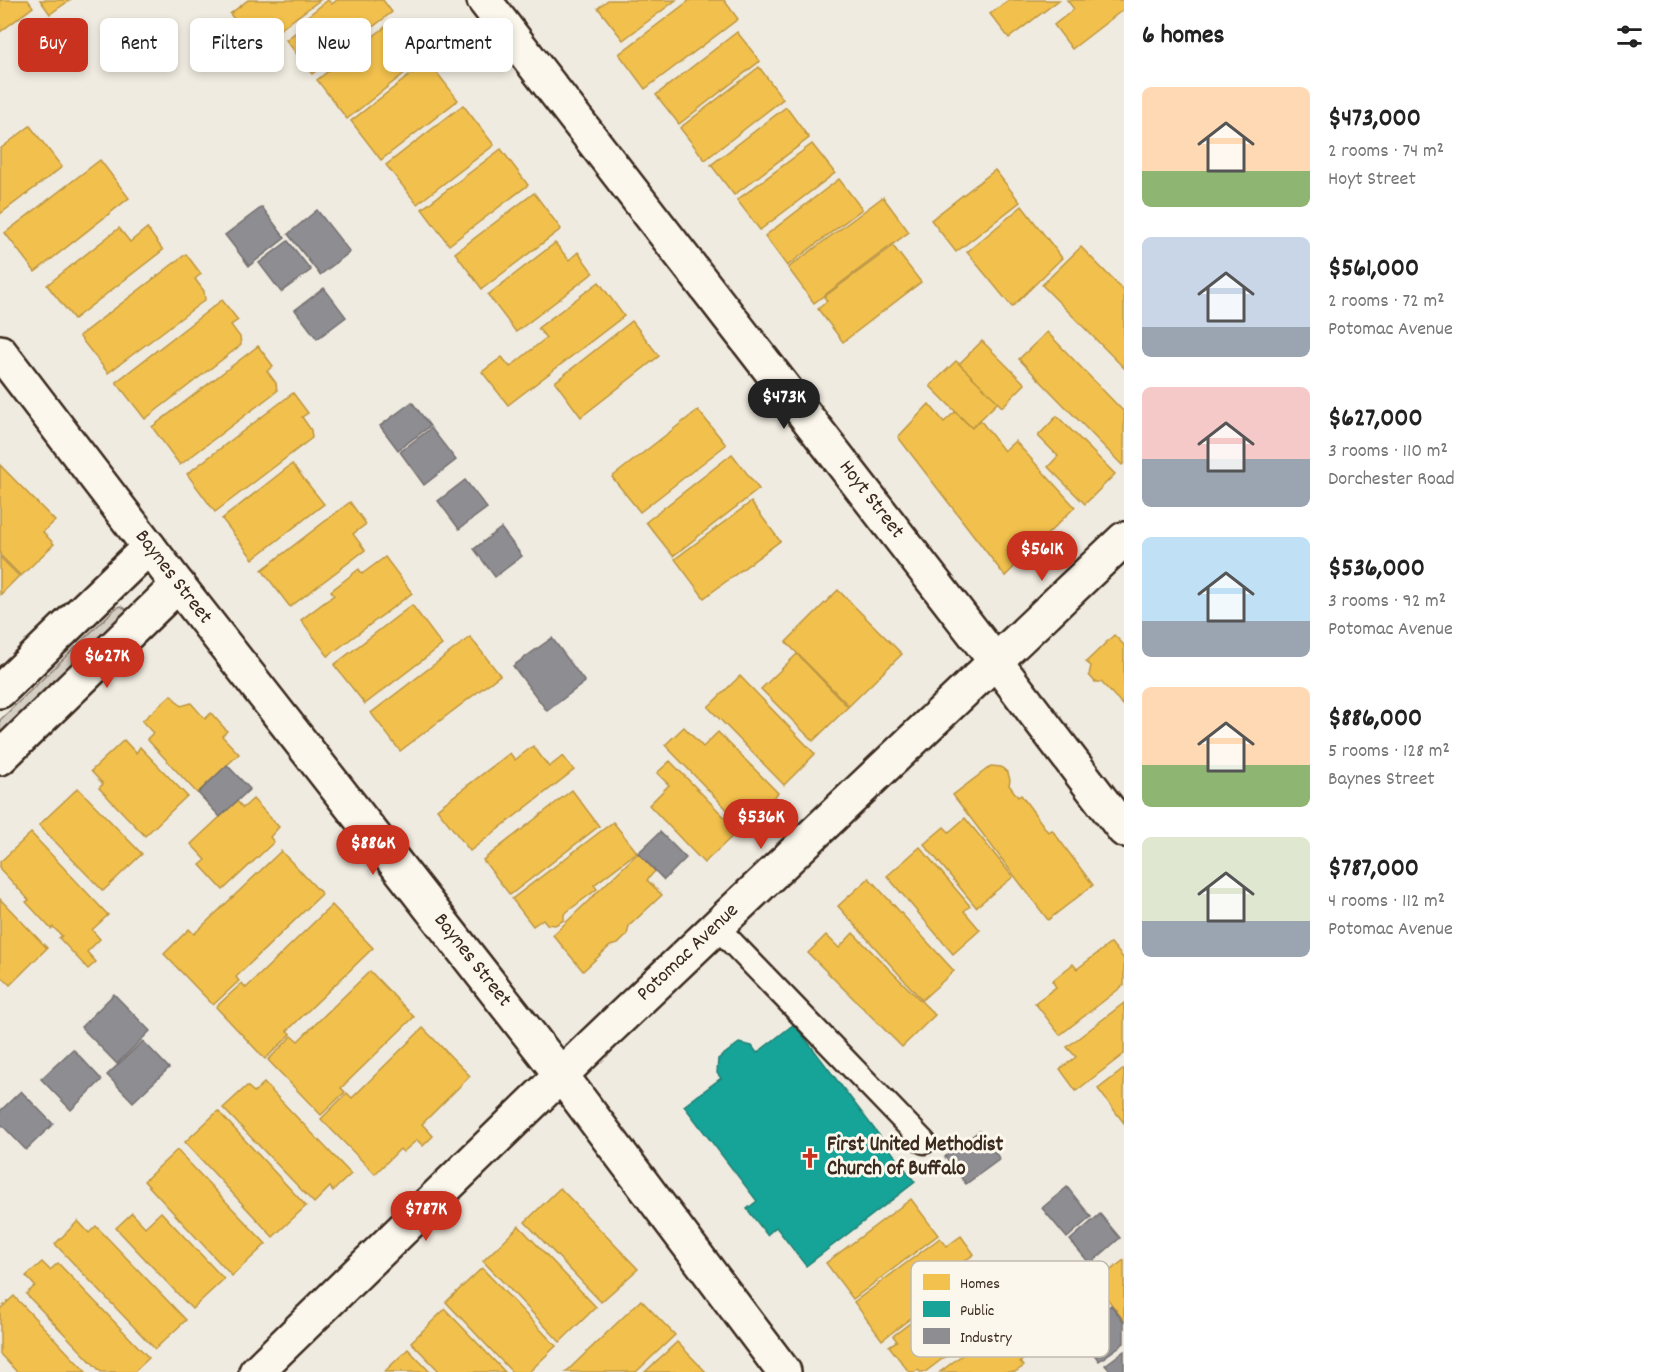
<!DOCTYPE html>
<html lang="en">
<head>
<meta charset="utf-8">
<style>
  :root { --surface:#fff; --page:#f2f2f2; --text:#222; --muted:#767676; --accent:#c8321e }
  body { margin:0; font-family:Dekko,sans-serif; background:var(--page); color:var(--text); height:100vh; display:flex; flex-direction:column; font-size:22px; white-space:nowrap }
  * { box-sizing:border-box; margin:0 }
  p { font-size:20px; color:var(--muted) }
  .icon { flex:none; width:33px; height:33px; fill:none; stroke:currentColor; stroke-width:2; stroke-linecap:round; stroke-linejoin:round }
  .map { position:relative; flex:1; overflow:hidden }
  .details { display:flex; flex-direction:column; background:var(--surface); width:540px }
  .details>* { flex:none }
  .banner { position:absolute; left:18px; top:18px; width:570px; height:54px; display:flex; gap:12px }
  .price { position:absolute; translate:-50% -51px; padding:0 14px; border-radius:21px; background:var(--accent); color:#fff; font-size:20px; line-height:39px; filter:drop-shadow(0 2px 3px #0008) }
  .price::after { content:''; position:absolute; left:50%; top:36px; width:18px; height:14px; margin-left:-9px; background:inherit; clip-path:polygon(0 0,100% 0,50% 100%) }
  .price.active { background:#222; color:#fff }
  ul { padding:0; list-style:none }
  li { display:flex; align-items:center; gap:18px; height:150px; padding:0 18px }
  li span { display:grid; place-items:center; flex:none; width:168px; height:120px; border-radius:9px; color:#555 }
  li>.icon { margin-inline-start:auto }
  span .icon { width:72px; height:72px; fill:#fffc; stroke-width:1 }
  li b { font-size:26px }
  h2 { display:flex; justify-content:space-between; align-items:center; height:72px; padding:0 18px; font-size:26px }
  .pill { padding:0 21px; border-radius:9px; background:var(--surface); box-shadow:0 3px 9px #0003; font-size:21px; line-height:54px }
  .pill.active { background:var(--accent); color:#fff }
  main { display:flex; flex:1; min-height:0 }
  .map>svg:first-child { display:block }
  .green { fill:#d5cec3; stroke:#887c70; stroke-width:1.5 }
  .homes { fill:#f2c14e; stroke:#bb9440; stroke-width:1.5 }
  .public { fill:#17a398; stroke:#227f73; stroke-width:1.5 }
  .industry { fill:#8d8d92; stroke:#746f6f; stroke-width:1.5 }
  .lines { fill:none; stroke-linecap:round; stroke-linejoin:round }
  .lane-casing { stroke:#3b2a1e; stroke-width:27 }
  .street-casing { stroke:#3b2a1e; stroke-width:38 }
  .lane { stroke:#fbf7ec; stroke-width:22 }
  .street { stroke:#fbf7ec; stroke-width:33 }
  .labels { text-anchor:middle; dominant-baseline:central; stroke-width:6; stroke-linejoin:round; paint-order:stroke }
  .street-label { font-size:21px; fill:#3b2a1e; stroke:#fbf7ec }
  .poi-label { font-size:21px; font-weight:bold; fill:#3b2a1e; stroke:#fbf7ec; text-anchor:start }
  .key { fill:#fbf7ec; stroke:#c1baae; stroke-width:1.5 }
  .key-label { font-size:16px; fill:#3b2a1e }
</style>
</head>
<body>
<main>
<div class="map">
<svg width="1124" height="1372" viewBox="0 0 1124 1372">
  <rect width="100%" height="100%" fill="#f0ebe0"/>
  <filter id="ink" filterUnits="userSpaceOnUse"><feTurbulence type="fractalNoise" baseFrequency=".0167" numOctaves="2"/><feDisplacementMap in="SourceGraphic" scale="12" xChannelSelector="R" yChannelSelector="G"/><feConvolveMatrix kernelMatrix="1 2 1 2 8 2 1 2 1" color-interpolation-filters="sRGB"/></filter>
  <g filter="url(#ink)">
    <polygon class="green" points="121,606 126,609 129,615 0,743 0,720 116,608"/>
    <g class="homes">
      <polygon points="0,0 28,0 33,7 0,32"/>
      <polygon points="40,0 70,0 50,14"/>
      <polygon points="248,0 320,0 278,31 275,27 253,43 230,14"/>
      <polygon points="328,0 332,4 337,0 383,0 392,12 312,74 286,40 308,23 304,19"/>
      <polygon points="608,0 676,0 623,40 598,8"/>
      <polygon points="690,0 724,0 738,19 645,89 619,54"/>
      <polygon points="1009,0 1059,0 1009,38 990,14"/>
      <polygon points="1067,0 1124,0 1124,9 1072,49 1054,25 1074,9"/>
      <polygon points="389,24 404,42 411,36 426,56 347,119 317,80"/>
      <polygon points="737,32 760,61 679,124 656,95"/>
      <polygon points="428,61 458,100 381,160 351,121"/>
      <polygon points="759,67 783,99 705,160 680,128"/>
      <polygon points="463,105 494,145 417,204 386,165"/>
      <polygon points="786,107 809,138 734,195 711,165"/>
      <polygon points="30,126 62,167 0,214 0,149"/>
      <polygon points="812,144 835,173 760,230 737,200"/>
      <polygon points="501,149 528,185 449,245 422,209"/>
      <polygon points="100,160 129,198 35,272 5,233"/>
      <polygon points="995,170 1020,202 956,252 931,220"/>
      <polygon points="839,179 862,209 787,266 765,236"/>
      <polygon points="534,193 561,229 482,289 455,253"/>
      <polygon points="883,197 909,232 814,303 788,268"/>
      <polygon points="1022,206 1062,258 1012,307 967,252"/>
      <polygon points="119,228 130,242 147,228 163,250 74,319 47,285"/>
      <polygon points="555,243 569,260 578,252 593,273 516,332 488,295"/>
      <polygon points="893,246 921,282 843,342 818,309 827,301 824,297"/>
      <polygon points="1081,247 1124,291 1124,368 1042,285"/>
      <polygon points="186,254 201,274 195,279 204,291 205,300 108,373 79,336"/>
      <polygon points="599,282 624,316 508,405 482,372 502,357 510,367 546,338 538,328"/>
      <polygon points="222,300 238,320 231,325 240,337 241,345 145,419 116,382"/>
      <polygon points="632,321 659,356 581,417 555,382"/>
      <polygon points="1047,332 1124,412 1124,463 1122,465 1019,359"/>
      <polygon points="982,341 1025,384 1002,407 959,364"/>
      <polygon points="258,346 273,366 267,371 276,383 277,391 180,465 152,427"/>
      <polygon points="956,361 998,402 972,428 930,386"/>
      <polygon points="293,393 308,413 302,417 311,430 312,438 215,512 187,474"/>
      <polygon points="929,404 944,422 955,412 972,428 980,420 1004,451 1015,441 1075,507 1005,576 898,437"/>
      <polygon points="698,410 726,445 640,512 612,477"/>
      <polygon points="1057,416 1115,474 1085,504 1048,467 1058,456 1038,436"/>
      <polygon points="732,454 759,489 673,556 646,522"/>
      <polygon points="292,464 324,504 253,559 222,519"/>
      <polygon points="0,465 55,521 43,532 54,544 21,576 0,555"/>
      <polygon points="350,502 366,524 353,534 365,550 290,607 262,570"/>
      <polygon points="751,502 780,541 704,598 675,559"/>
      <polygon points="0,557 19,576 0,595"/>
      <polygon points="385,557 412,593 328,656 301,620 334,595 331,591 359,569 362,574"/>
      <polygon points="838,590 902,654 849,706 786,642"/>
      <polygon points="412,605 442,645 365,704 334,665"/>
      <polygon points="1114,635 1124,645 1124,706 1101,682 1095,682 1089,675 1091,666 1086,662"/>
      <polygon points="470,637 500,675 400,751 371,713"/>
      <polygon points="797,654 848,707 813,741 761,689"/>
      <polygon points="740,676 815,754 784,785 708,707"/>
      <polygon points="171,695 181,706 191,703 205,719 211,713 227,731 222,736 239,754 197,793 147,739 153,733 142,721"/>
      <polygon points="684,727 703,747 718,732 778,793 743,826 665,745"/>
      <polygon points="124,740 136,753 140,747 187,796 145,836 99,788 103,784 91,771"/>
      <polygon points="533,746 549,767 563,756 574,770 470,851 437,809 510,753 515,760"/>
      <polygon points="670,761 738,831 704,863 649,805 669,785 657,773"/>
      <polygon points="991,766 1001,767 1008,773 1010,780 1009,785 1018,797 1021,795 1048,832 1052,830 1093,885 1048,920 953,795"/>
      <polygon points="78,788 142,854 103,891 39,825"/>
      <polygon points="572,790 599,826 510,895 483,860"/>
      <polygon points="253,799 279,827 270,837 274,842 223,890 200,865 206,860 191,844 237,801 243,808"/>
      <polygon points="965,818 1013,877 976,907 924,844 944,827 949,832"/>
      <polygon points="613,822 637,852 594,885 597,889 564,914 564,920 555,925 547,924 543,919 533,926 512,899"/>
      <polygon points="31,833 108,915 92,930 100,939 87,952 96,962 88,969 59,938 62,936 53,927 51,929 26,902 29,900 0,869 0,862"/>
      <polygon points="920,847 970,906 964,911 980,930 953,954 887,876"/>
      <polygon points="281,851 322,894 236,977 239,981 213,1005 164,954 189,929 194,934"/>
      <polygon points="638,853 655,871 647,880 662,895 629,926 627,935 618,944 610,946 583,971 553,935"/>
      <polygon points="869,878 954,971 922,1000 838,906"/>
      <polygon points="0,899 47,948 10,985 0,975"/>
      <polygon points="332,905 373,948 287,1031 291,1034 265,1059 216,1007 242,983 246,988"/>
      <polygon points="853,933 935,1015 902,1047 808,953 826,935 839,948"/>
      <polygon points="1111,943 1124,959 1124,985 1060,1035 1035,1003 1056,987 1052,981 1073,964 1077,969"/>
      <polygon points="370,971 414,1017 341,1088 345,1092 321,1115 268,1060 292,1036 298,1041"/>
      <polygon points="1124,1003 1124,1054 1076,1091 1060,1069 1076,1057 1067,1047"/>
      <polygon points="423,1028 470,1076 422,1124 433,1136 423,1146 417,1140 403,1152 400,1149 375,1174 321,1119 347,1093 352,1098"/>
      <polygon points="1124,1069 1124,1123 1098,1089"/>
      <polygon points="264,1083 351,1174 333,1191 330,1187 314,1203 223,1108 247,1086 254,1092"/>
      <polygon points="218,1111 306,1206 273,1237 185,1142"/>
      <polygon points="177,1150 266,1244 232,1276 144,1181"/>
      <polygon points="560,1188 638,1269 601,1302 525,1222"/>
      <polygon points="911,1199 938,1235 853,1299 826,1263"/>
      <polygon points="161,1212 224,1279 192,1309 116,1228 132,1213 145,1227"/>
      <polygon points="78,1221 89,1233 96,1226 186,1320 155,1349 55,1244"/>
      <polygon points="519,1226 596,1307 560,1342 483,1261"/>
      <polygon points="961,1236 974,1254 961,1264 969,1274 882,1340 854,1302 940,1238 947,1246"/>
      <polygon points="1124,1260 1124,1321 1095,1282"/>
      <polygon points="42,1262 50,1270 58,1263 149,1358 134,1372 101,1372 26,1294 35,1286 26,1276"/>
      <polygon points="482,1268 556,1346 529,1372 512,1372 446,1302"/>
      <polygon points="962,1284 991,1322 925,1372 920,1372 918,1370 915,1372 909,1372 889,1346 897,1341 893,1336"/>
      <polygon points="14,1296 86,1372 17,1372 0,1354 0,1309"/>
      <polygon points="641,1300 675,1335 636,1372 566,1372"/>
      <polygon points="445,1309 505,1372 440,1372 411,1342"/>
      <polygon points="1016,1321 1037,1348 1020,1362 1024,1366 1015,1372 940,1372 996,1329 999,1334"/>
      <polygon points="677,1342 706,1372 645,1372"/>
      <polygon points="408,1349 430,1372 384,1372"/>
    </g>
    <polygon class="public" points="794,1024 915,1182 806,1266 776,1227 767,1235 747,1209 757,1201 684,1106 721,1078 717,1073 718,1059 739,1043 752,1046 757,1053"/>
    <g class="industry">
      <polygon points="262,207 285,238 249,266 225,235"/>
      <polygon points="317,210 350,252 320,275 288,234"/>
      <polygon points="288,241 311,270 281,292 259,263"/>
      <polygon points="324,288 346,317 317,339 295,310"/>
      <polygon points="412,402 430,426 398,450 380,426"/>
      <polygon points="431,428 456,460 424,485 400,452"/>
      <polygon points="465,480 487,508 459,529 438,501"/>
      <polygon points="501,528 522,556 495,577 474,549"/>
      <polygon points="552,638 585,682 547,711 513,666"/>
      <polygon points="227,765 250,789 220,817 198,793"/>
      <polygon points="660,832 686,858 664,880 638,853"/>
      <polygon points="114,994 150,1031 117,1064 81,1027"/>
      <polygon points="143,1041 169,1068 133,1102 107,1075"/>
      <polygon points="73,1049 102,1080 71,1110 41,1079"/>
      <polygon points="21,1091 53,1124 26,1150 0,1123 0,1111"/>
      <polygon points="979,1131 1000,1159 966,1184 945,1157"/>
      <polygon points="1067,1187 1091,1217 1067,1238 1042,1208"/>
      <polygon points="1100,1214 1120,1238 1090,1264 1070,1240"/>
      <polygon points="1111,1305 1124,1322 1124,1343 1099,1361 1076,1331"/>
      <polygon points="1124,1351 1124,1372 1111,1372 1105,1365"/>
    </g>
    <g class="lines">
      <g class="lane-casing">
        <polyline id="lane" points="717,927 924,1142"/>
      </g>
      <g class="street-casing">
        <g id="street">
          <path id="s1" d="M484 0 996 662 1124 830"/>
          <path id="s2" d="M0 352 178 585 561 1075 784 1372"/>
          <polyline points="0,691 149,547"/>
          <polyline points="0,758 178,585"/>
          <path id="s3" d="M256 1372 591 1046 1124 539"/>
        </g>
      </g>
      <use href="#lane" class="lane"/>
      <use href="#street" class="street"/>
    </g>
  </g>
  <defs>
    <g id="church-bare" transform="scale(1.62)"><path d="M-1.2-6h2.4v3.5h3.3v2.4h-3.3V6h-2.4V-.1h-3.3v-2.4h3.3Z" fill="#c8321e" stroke="#fbf7ec" stroke-width="2.5" paint-order="stroke"/></g>
  </defs>
  <g fill-rule="evenodd">
    <use href="#church-bare" x="810" y="1158"/>
  </g>
  <g class="labels">
    <g class="street-label">
      <text stroke="none"><textPath href="#s1" startOffset="632">Hoyt Street</textPath></text>
      <text stroke="none"><textPath href="#s2" startOffset="284">Baynes Street</textPath></text>
      <text stroke="none"><textPath href="#s3" startOffset="602">Potomac Avenue</textPath></text>
      <text stroke="none"><textPath href="#s2" startOffset="770">Baynes Street</textPath></text>
    </g>
    <g class="poi-label">
      <text x="827" y="1146">First United Methodist<tspan x="827" dy="24">Church of Buffalo</tspan></text>
    </g>
  </g>
  <rect x="911" y="1261" width="198" height="96" rx="9" class="key"/>
  <rect x="923" y="1274" width="27" height="16" fill="#f2c14e"/>
  <rect x="923" y="1301" width="27" height="16" fill="#17a398"/>
  <rect x="923" y="1328" width="27" height="16" fill="#8d8d92"/>
  <g class="key-label">
    <text x="960" y="1288">Homes</text>
    <text x="960" y="1315">Public</text>
    <text x="960" y="1342">Industry</text>
  </g>
</svg>
<b class="price active" style="left:784px;top:430px">$473K</b>
<b class="price" style="left:1042px;top:582px">$561K</b>
<b class="price" style="left:107px;top:689px">$627K</b>
<b class="price" style="left:761px;top:850px">$536K</b>
<b class="price" style="left:373px;top:876px">$886K</b>
<b class="price" style="left:426px;top:1242px">$787K</b>
<div class="banner">
<a class="pill active">Buy</a>
<a class="pill">Rent</a>
<a class="pill">Filters</a>
<a class="pill">New</a>
<a class="pill">Apartment</a>
</div>
</div>
<section class="details">
<h2>6 homes<svg class="icon" aria-label="filters" viewBox="0 0 24 24"><path d="M4 7h16M4 17h16"/><circle cx="9" cy="7" r="2"/><circle cx="15" cy="17" r="2"/></svg></h2>
<ul>
<li><span style="background:linear-gradient(#ffd9b3 70%,#8fb573 0)"><svg class="icon" aria-label="home" viewBox="0 0 24 24"><path d="M3 11l9-7 9 7M6 9v11h12V9"/></svg></span><div><b>$473,000</b><p>2 rooms · 74 m²</p><p>Hoyt Street</p></div></li>
<li><span style="background:linear-gradient(#c9d6e8 75%,#9aa5b1 0)"><svg class="icon" aria-label="home" viewBox="0 0 24 24"><path d="M3 11l9-7 9 7M6 9v11h12V9"/></svg></span><div><b>$561,000</b><p>2 rooms · 72 m²</p><p>Potomac Avenue</p></div></li>
<li><span style="background:linear-gradient(#f6c9c9 60%,#9aa5b1 0)"><svg class="icon" aria-label="home" viewBox="0 0 24 24"><path d="M3 11l9-7 9 7M6 9v11h12V9"/></svg></span><div><b>$627,000</b><p>3 rooms · 110 m²</p><p>Dorchester Road</p></div></li>
<li><span style="background:linear-gradient(#bfe0f5 70%,#9aa5b1 0)"><svg class="icon" aria-label="home" viewBox="0 0 24 24"><path d="M3 11l9-7 9 7M6 9v11h12V9"/></svg></span><div><b>$536,000</b><p>3 rooms · 92 m²</p><p>Potomac Avenue</p></div></li>
<li><span style="background:linear-gradient(#ffd9b3 65%,#8fb573 0)"><svg class="icon" aria-label="home" viewBox="0 0 24 24"><path d="M3 11l9-7 9 7M6 9v11h12V9"/></svg></span><div><b>$886,000</b><p>5 rooms · 128 m²</p><p>Baynes Street</p></div></li>
<li><span style="background:linear-gradient(#dfe7d0 70%,#9aa5b1 0)"><svg class="icon" aria-label="home" viewBox="0 0 24 24"><path d="M3 11l9-7 9 7M6 9v11h12V9"/></svg></span><div><b>$787,000</b><p>4 rooms · 112 m²</p><p>Potomac Avenue</p></div></li>
</ul>
</section>
</main>
</body>
</html>
